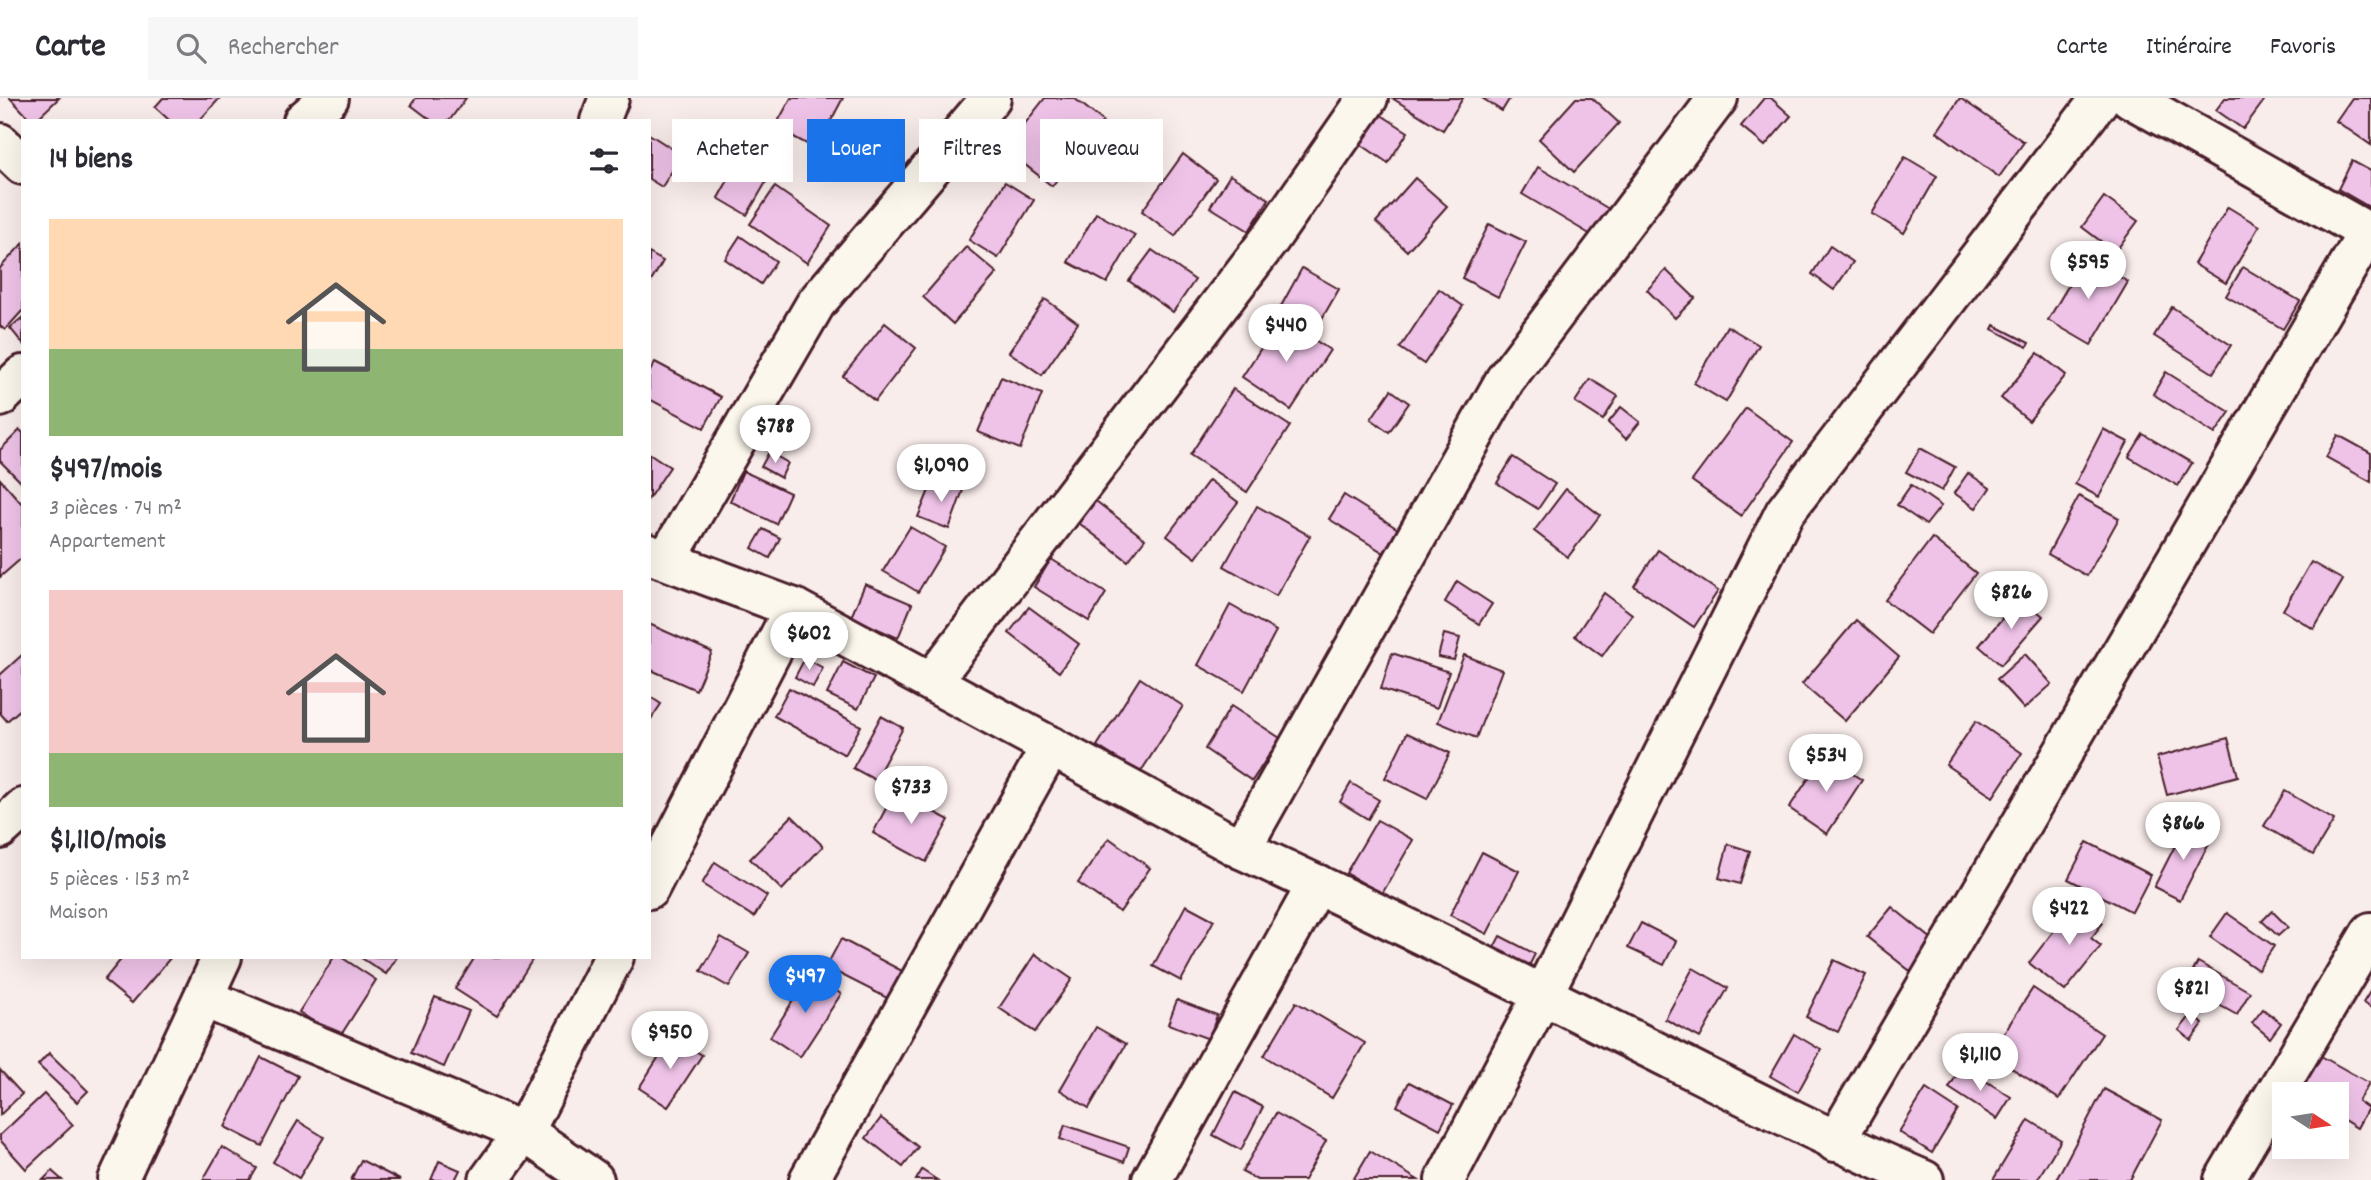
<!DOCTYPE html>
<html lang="fr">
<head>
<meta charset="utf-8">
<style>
  :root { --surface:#fff; --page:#f7f7f7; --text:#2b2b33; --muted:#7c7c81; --line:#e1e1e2; --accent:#1a73e8 }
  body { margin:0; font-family:Dekko,sans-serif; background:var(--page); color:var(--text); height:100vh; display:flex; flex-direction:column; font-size:26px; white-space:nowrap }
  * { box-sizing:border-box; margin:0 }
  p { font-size:23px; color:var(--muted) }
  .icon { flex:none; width:38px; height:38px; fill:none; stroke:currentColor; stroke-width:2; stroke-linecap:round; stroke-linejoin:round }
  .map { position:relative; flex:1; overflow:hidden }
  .sheet { position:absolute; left:21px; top:21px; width:630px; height:840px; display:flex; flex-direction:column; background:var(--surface); border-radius:0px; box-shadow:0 7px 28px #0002 }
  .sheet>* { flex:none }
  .top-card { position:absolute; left:672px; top:21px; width:665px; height:63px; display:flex; gap:14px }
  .needle { width:46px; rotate:102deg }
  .fabs { position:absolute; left:2272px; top:984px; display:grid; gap:14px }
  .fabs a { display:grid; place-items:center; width:77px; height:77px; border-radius:0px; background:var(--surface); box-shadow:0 7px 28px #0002; font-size:35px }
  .price { position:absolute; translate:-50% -60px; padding:0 16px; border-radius:24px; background:#fff; color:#222; font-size:23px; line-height:46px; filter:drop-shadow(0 2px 4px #0008) }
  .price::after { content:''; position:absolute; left:50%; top:42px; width:21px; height:16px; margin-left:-10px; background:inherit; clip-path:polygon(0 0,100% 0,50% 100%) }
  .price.selected { background:var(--accent); color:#fff }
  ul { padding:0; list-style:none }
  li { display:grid; align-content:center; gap:14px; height:371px; padding:0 28px }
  li span { display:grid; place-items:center; height:217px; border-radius:0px; color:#555 }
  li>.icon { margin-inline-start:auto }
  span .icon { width:126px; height:126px; fill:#fffc; stroke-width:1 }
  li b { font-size:30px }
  h2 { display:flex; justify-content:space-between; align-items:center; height:84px; padding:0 28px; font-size:30px }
  .pill { padding:0 24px; border-radius:0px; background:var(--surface); box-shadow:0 7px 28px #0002; font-size:24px; line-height:63px }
  .pill.selected { background:var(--accent); color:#fff }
  header { display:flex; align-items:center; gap:42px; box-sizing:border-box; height:98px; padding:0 35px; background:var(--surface); border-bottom:2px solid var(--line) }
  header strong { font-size:33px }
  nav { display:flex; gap:38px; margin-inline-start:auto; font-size:24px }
  .search { width:490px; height:63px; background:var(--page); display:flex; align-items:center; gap:18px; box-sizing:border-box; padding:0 24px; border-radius:0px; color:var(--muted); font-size:26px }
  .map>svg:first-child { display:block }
  .building { fill:#efc3e8; stroke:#4a1f2b; stroke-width:2 }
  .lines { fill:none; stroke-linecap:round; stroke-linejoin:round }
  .minor-casing { stroke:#4a1f2b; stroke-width:44 }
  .minor { stroke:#fbf7ec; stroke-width:38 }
</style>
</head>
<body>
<header>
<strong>Carte</strong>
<div class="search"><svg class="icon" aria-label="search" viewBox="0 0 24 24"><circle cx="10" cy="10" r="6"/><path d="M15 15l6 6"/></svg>Rechercher</div>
<nav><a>Carte</a><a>Itinéraire</a><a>Favoris</a></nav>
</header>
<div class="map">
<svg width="2371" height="1082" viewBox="0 0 2371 1082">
  <rect width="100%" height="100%" fill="#f9edeb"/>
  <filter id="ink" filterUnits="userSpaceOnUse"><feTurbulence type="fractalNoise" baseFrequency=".0143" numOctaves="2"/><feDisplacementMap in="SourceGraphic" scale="14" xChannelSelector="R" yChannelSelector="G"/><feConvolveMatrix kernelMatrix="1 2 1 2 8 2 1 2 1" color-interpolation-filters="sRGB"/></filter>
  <g filter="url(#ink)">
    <g class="building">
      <polygon points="10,0 59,0 35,23 32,23"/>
      <polygon points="163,0 220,0 199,23 170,23 155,9"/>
      <polygon points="416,0 466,0 449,23 432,23 411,7"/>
      <polygon points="791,0 843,0 816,51 775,29"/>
      <polygon points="1045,0 1074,0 1103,23 1052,88 1005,51"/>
      <polygon points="1392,0 1463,0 1443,32"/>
      <polygon points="1482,0 1510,0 1502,13"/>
      <polygon points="1576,0 1592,0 1619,25 1574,74 1539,41"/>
      <polygon points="1764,0 1771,0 1791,18 1765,48 1741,28"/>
      <polygon points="1960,0 2024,44 1999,79 1937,34"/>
      <polygon points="2225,0 2266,0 2243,31 2216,12"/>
      <polygon points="2352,0 2371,0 2371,47 2336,23"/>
      <polygon points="1378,15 1408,34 1388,65 1359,45"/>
      <polygon points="649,36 682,57 662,89 649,81"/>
      <polygon points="727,43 736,49 728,61 720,55"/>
      <polygon points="744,54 773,72 747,117 718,100"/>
      <polygon points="1183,56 1216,81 1175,138 1142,113"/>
      <polygon points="1905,59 1937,78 1904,135 1872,116"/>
      <polygon points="2352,63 2371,73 2371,110 2338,91"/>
      <polygon points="1538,69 1619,117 1603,144 1522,96"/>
      <polygon points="1230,77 1269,101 1249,133 1210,109"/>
      <polygon points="1415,80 1447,108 1407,153 1376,124"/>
      <polygon points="1005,84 1034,102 998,160 969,142"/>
      <polygon points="775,89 831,128 807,165 750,126"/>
      <polygon points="2104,99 2138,123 2115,154 2082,129"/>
      <polygon points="2228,109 2259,128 2226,185 2194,166"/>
      <polygon points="1096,115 1135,137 1107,185 1068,164"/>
      <polygon points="1489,126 1526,144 1498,199 1462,180"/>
      <polygon points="740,138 776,163 761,186 725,161"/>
      <polygon points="23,145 23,212 5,232 0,228 0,170"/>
      <polygon points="1830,148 1853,164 1834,192 1812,176"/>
      <polygon points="966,149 997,175 953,226 923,199"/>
      <polygon points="1152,152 1195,182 1173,214 1129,183"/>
      <polygon points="649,155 663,163 649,187"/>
      <polygon points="2086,158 2128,184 2091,247 2048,222"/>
      <polygon points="2243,169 2300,203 2283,231 2226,198"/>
      <polygon points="1302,170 1339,191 1316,231 1280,210"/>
      <polygon points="1666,172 1695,200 1675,220 1647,192"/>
      <polygon points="1439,191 1463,208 1424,266 1400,250"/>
      <polygon points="1045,201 1078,225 1042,277 1009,254"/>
      <polygon points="2172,209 2231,247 2213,275 2154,238"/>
      <polygon points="23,219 23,246 10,230"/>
      <polygon points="1281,220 1330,252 1291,312 1242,279"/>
      <polygon points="885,225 916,250 875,303 843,278"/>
      <polygon points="1994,227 2029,245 2027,249 1992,231"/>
      <polygon points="1727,228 1759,247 1726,304 1694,285"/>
      <polygon points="2038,255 2066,277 2029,323 2001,300"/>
      <polygon points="655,264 721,299 704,330 649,301 649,275"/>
      <polygon points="2166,274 2230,314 2215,336 2153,296"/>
      <polygon points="1001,279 1042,296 1020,351 978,334"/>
      <polygon points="1590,281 1618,298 1603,322 1575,304"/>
      <polygon points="1233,291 1290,328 1247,394 1190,357"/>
      <polygon points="1391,292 1409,305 1389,334 1371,321"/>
      <polygon points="1621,309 1640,324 1626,341 1608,325"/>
      <polygon points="1746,310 1793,344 1741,418 1692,383"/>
      <polygon points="2103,331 2128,344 2099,399 2075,386"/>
      <polygon points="20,332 23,335 23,386 0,363 0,352"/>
      <polygon points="2143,336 2192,365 2178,388 2129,359"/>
      <polygon points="2338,337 2371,355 2371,384 2326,359"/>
      <polygon points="1920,350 1955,369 1942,393 1906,374"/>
      <polygon points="769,354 788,365 781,380 761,369"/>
      <polygon points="649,355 670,369 649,400"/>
      <polygon points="1513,359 1555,386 1538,411 1497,385"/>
      <polygon points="743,373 790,395 776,426 730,403"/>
      <polygon points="1968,375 1990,390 1976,410 1954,395"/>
      <polygon points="934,380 963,392 949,431 918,419"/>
      <polygon points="0,381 23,407 23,459 0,479"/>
      <polygon points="1209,382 1238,404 1196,460 1167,438"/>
      <polygon points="1911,387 1941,408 1926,427 1897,407"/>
      <polygon points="1566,391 1600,417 1568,459 1534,433"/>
      <polygon points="1344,397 1398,431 1384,455 1329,421"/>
      <polygon points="2079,398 2119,420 2087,478 2048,456"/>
      <polygon points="1092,400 1145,441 1128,463 1075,422"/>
      <polygon points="1257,408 1310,438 1276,498 1224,468"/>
      <polygon points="910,429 945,449 918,494 883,473"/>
      <polygon points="763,431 780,440 770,460 752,450"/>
      <polygon points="1932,440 1976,475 1929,536 1885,502"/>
      <polygon points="1658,452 1718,493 1694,529 1634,488"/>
      <polygon points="1051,461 1106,495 1089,523 1034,489"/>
      <polygon points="2311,464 2343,482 2314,531 2283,512"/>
      <polygon points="1457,483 1492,506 1479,526 1445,504"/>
      <polygon points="865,486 912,506 898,540 851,519"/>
      <polygon points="1604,495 1632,516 1602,558 1575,538"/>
      <polygon points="2020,499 2043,518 2001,567 1979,548"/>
      <polygon points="1230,507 1276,533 1244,593 1198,567"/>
      <polygon points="1029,509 1079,546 1059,574 1009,535"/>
      <polygon points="1856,522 1899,559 1845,623 1802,586"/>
      <polygon points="649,526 712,554 696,592 649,571"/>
      <polygon points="1444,536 1460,540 1454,562 1438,559"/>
      <polygon points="1392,555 1449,574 1437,610 1381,591"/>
      <polygon points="23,556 23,609 7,623 0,615 0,577"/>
      <polygon points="2025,556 2052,586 2024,611 1997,581"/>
      <polygon points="1464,557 1502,572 1476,640 1438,624"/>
      <polygon points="805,560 823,570 813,589 795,579"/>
      <polygon points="843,564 874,580 858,611 827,596"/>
      <polygon points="1140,580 1183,608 1140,675 1097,648"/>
      <polygon points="789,590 861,628 845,657 774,618"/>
      <polygon points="649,598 661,606 649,624"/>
      <polygon points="1231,608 1280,640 1252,683 1205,651"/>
      <polygon points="881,618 903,630 875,682 853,670"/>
      <polygon points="1976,623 2022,655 1993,699 1946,667"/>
      <polygon points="1407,635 1450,655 1427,701 1385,680"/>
      <polygon points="2228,640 2238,678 2167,697 2157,659"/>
      <polygon points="1824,657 1862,682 1827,736 1789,710"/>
      <polygon points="1351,685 1379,702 1368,721 1340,704"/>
      <polygon points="895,693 949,722 926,764 873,735"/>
      <polygon points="2285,693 2334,722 2313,757 2264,728"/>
      <polygon points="792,718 823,748 782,792 750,761"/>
      <polygon points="1377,722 1413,742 1382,796 1346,775"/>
      <polygon points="2186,726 2212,739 2180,802 2154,789"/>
      <polygon points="1109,740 1150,770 1120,814 1078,785"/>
      <polygon points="2087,744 2151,777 2132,814 2068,781"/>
      <polygon points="1728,746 1750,753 1740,786 1719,780"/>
      <polygon points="1482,754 1519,773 1487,836 1450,817"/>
      <polygon points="715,764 767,798 754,819 702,786"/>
      <polygon points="2076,804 2103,825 2091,840 2101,848 2065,893 2029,865"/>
      <polygon points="1186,807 1214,822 1181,883 1153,868"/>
      <polygon points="1892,809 1938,846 1914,876 1867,839"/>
      <polygon points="2272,813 2288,829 2278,838 2262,823"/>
      <polygon points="2227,815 2274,848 2258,872 2210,839"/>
      <polygon points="1641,825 1676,843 1664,867 1628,850"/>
      <polygon points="1500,838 1535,856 1523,880 1487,863"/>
      <polygon points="721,839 749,855 729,889 701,873"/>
      <polygon points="841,841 904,874 889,901 826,869"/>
      <polygon points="1035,856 1072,881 1035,934 999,910"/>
      <polygon points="123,859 171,859 132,905 104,882"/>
      <polygon points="334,859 341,859 376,882 339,940 299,914"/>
      <polygon points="360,859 397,859 386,876"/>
      <polygon points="475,859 534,859 497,918 455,891"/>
      <polygon points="1834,862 1866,877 1838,934 1806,919"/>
      <polygon points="2198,864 2250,894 2237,917 2185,888"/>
      <polygon points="1693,870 1728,890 1700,940 1665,921"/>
      <polygon points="810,876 841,896 800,959 770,939"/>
      <polygon points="2033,890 2102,936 2059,1001 1990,956"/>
      <polygon points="2371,892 2371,910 2363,905"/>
      <polygon points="435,899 469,913 444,969 411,955"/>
      <polygon points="1177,902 1217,917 1209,941 1168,926"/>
      <polygon points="1296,904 1365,945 1332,1000 1264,958"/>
      <polygon points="2263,911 2281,925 2270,940 2252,925"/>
      <polygon points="2192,916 2203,926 2191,942 2179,932"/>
      <polygon points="1096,929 1126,946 1089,1010 1060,992"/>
      <polygon points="1794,936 1821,952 1798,994 1770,978"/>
      <polygon points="672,938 702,957 668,1009 639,990"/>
      <polygon points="49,955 88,993 77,1004 38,967"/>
      <polygon points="2321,958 2369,985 2358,1003 2368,1010 2357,1030 2336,1017 2336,996 2299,996"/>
      <polygon points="261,959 298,978 262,1048 225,1029"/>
      <polygon points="1962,968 2011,999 1997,1021 1949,990"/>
      <polygon points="0,972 22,996 0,1017"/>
      <polygon points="1409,984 1453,1007 1440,1031 1397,1008"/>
      <polygon points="1926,991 1958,1012 1932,1055 1899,1034"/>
      <polygon points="2104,991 2162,1022 2130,1082 2056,1082"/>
      <polygon points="1235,994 1263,1009 1241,1052 1213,1037"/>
      <polygon points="44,996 73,1027 26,1071 0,1042 0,1037"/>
      <polygon points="1276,1015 1326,1043 1304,1082 1257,1082 1242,1074"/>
      <polygon points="881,1020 918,1049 903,1069 866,1040"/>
      <polygon points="2029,1022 2061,1042 2037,1082 1993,1082"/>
      <polygon points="298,1023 324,1039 299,1080 273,1064"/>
      <polygon points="1065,1027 1129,1049 1124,1064 1060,1041"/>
      <polygon points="222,1049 257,1070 250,1082 203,1082"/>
      <polygon points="1370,1053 1418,1082 1353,1082"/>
      <polygon points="361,1062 400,1082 351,1082"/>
      <polygon points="439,1063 460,1072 455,1082 431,1082"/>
      <polygon points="922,1072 937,1082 916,1082"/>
      <polygon points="52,1073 62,1082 43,1082"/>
    </g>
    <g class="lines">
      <g class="minor-casing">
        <g id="minor">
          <polyline points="2130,0 2371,136"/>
          <polyline points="303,23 329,0"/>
          <polyline points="600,23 609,0"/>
          <polyline points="0,45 23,67"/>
          <polyline points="0,299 23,277"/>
          <path d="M649 456 794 510 1241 751C1370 810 1496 873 1623 937 1723 987 1821 1038 1924 1082"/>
          <polyline points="667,461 816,205 991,0"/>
          <polyline points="932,583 1270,141 1368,0"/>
          <polyline points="0,731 23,710"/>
          <polyline points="1241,751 1505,282 1718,0"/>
          <polyline points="649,791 794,510"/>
          <polyline points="204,900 524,1034 594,1082"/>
          <polyline points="1835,1044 2368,134"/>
          <polyline points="118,1082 222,859"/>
          <polyline points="489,1082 524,1034 614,859"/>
          <polyline points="809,1082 1051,648"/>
          <polyline points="1152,1082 1317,786"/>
          <polyline points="1445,1082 1543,896 1785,414 2101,0"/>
          <polyline points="2224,1082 2371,834"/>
        </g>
      </g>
      <use href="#minor" class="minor"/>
    </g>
  </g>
</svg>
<div class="fabs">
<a><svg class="needle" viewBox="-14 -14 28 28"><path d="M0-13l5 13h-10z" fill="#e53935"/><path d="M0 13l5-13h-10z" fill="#7c7c81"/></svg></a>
</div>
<b class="price" style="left:2088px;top:203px">$595</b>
<b class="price" style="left:1286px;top:266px">$440</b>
<b class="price" style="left:775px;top:367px">$788</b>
<b class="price" style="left:941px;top:406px">$1,090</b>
<b class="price" style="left:2011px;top:533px">$826</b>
<b class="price" style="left:809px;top:574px">$602</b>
<b class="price" style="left:1826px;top:696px">$534</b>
<b class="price" style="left:911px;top:728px">$733</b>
<b class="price" style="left:2183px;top:764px">$866</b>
<b class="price" style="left:2069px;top:849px">$422</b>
<b class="price selected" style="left:805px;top:917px">$497</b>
<b class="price" style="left:2191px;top:929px">$821</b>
<b class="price" style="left:670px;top:973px">$950</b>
<b class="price" style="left:1980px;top:995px">$1,110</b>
<div class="top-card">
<a class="pill">Acheter</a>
<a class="pill selected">Louer</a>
<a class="pill">Filtres</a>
<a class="pill">Nouveau</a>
</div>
<section class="sheet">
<h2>14 biens<svg class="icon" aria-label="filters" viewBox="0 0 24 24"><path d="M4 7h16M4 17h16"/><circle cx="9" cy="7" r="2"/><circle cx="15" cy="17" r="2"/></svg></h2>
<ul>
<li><span style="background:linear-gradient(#ffd9b3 60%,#8fb573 0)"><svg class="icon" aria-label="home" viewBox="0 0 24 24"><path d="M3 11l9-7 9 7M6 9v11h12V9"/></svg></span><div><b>$497/mois</b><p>3 pièces · 74 m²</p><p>Appartement</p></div></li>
<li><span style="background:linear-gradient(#f6c9c9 75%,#8fb573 0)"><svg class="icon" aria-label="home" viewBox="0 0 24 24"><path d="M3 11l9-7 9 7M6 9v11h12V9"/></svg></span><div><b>$1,110/mois</b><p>5 pièces · 153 m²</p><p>Maison</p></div></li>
</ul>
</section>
</div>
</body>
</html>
